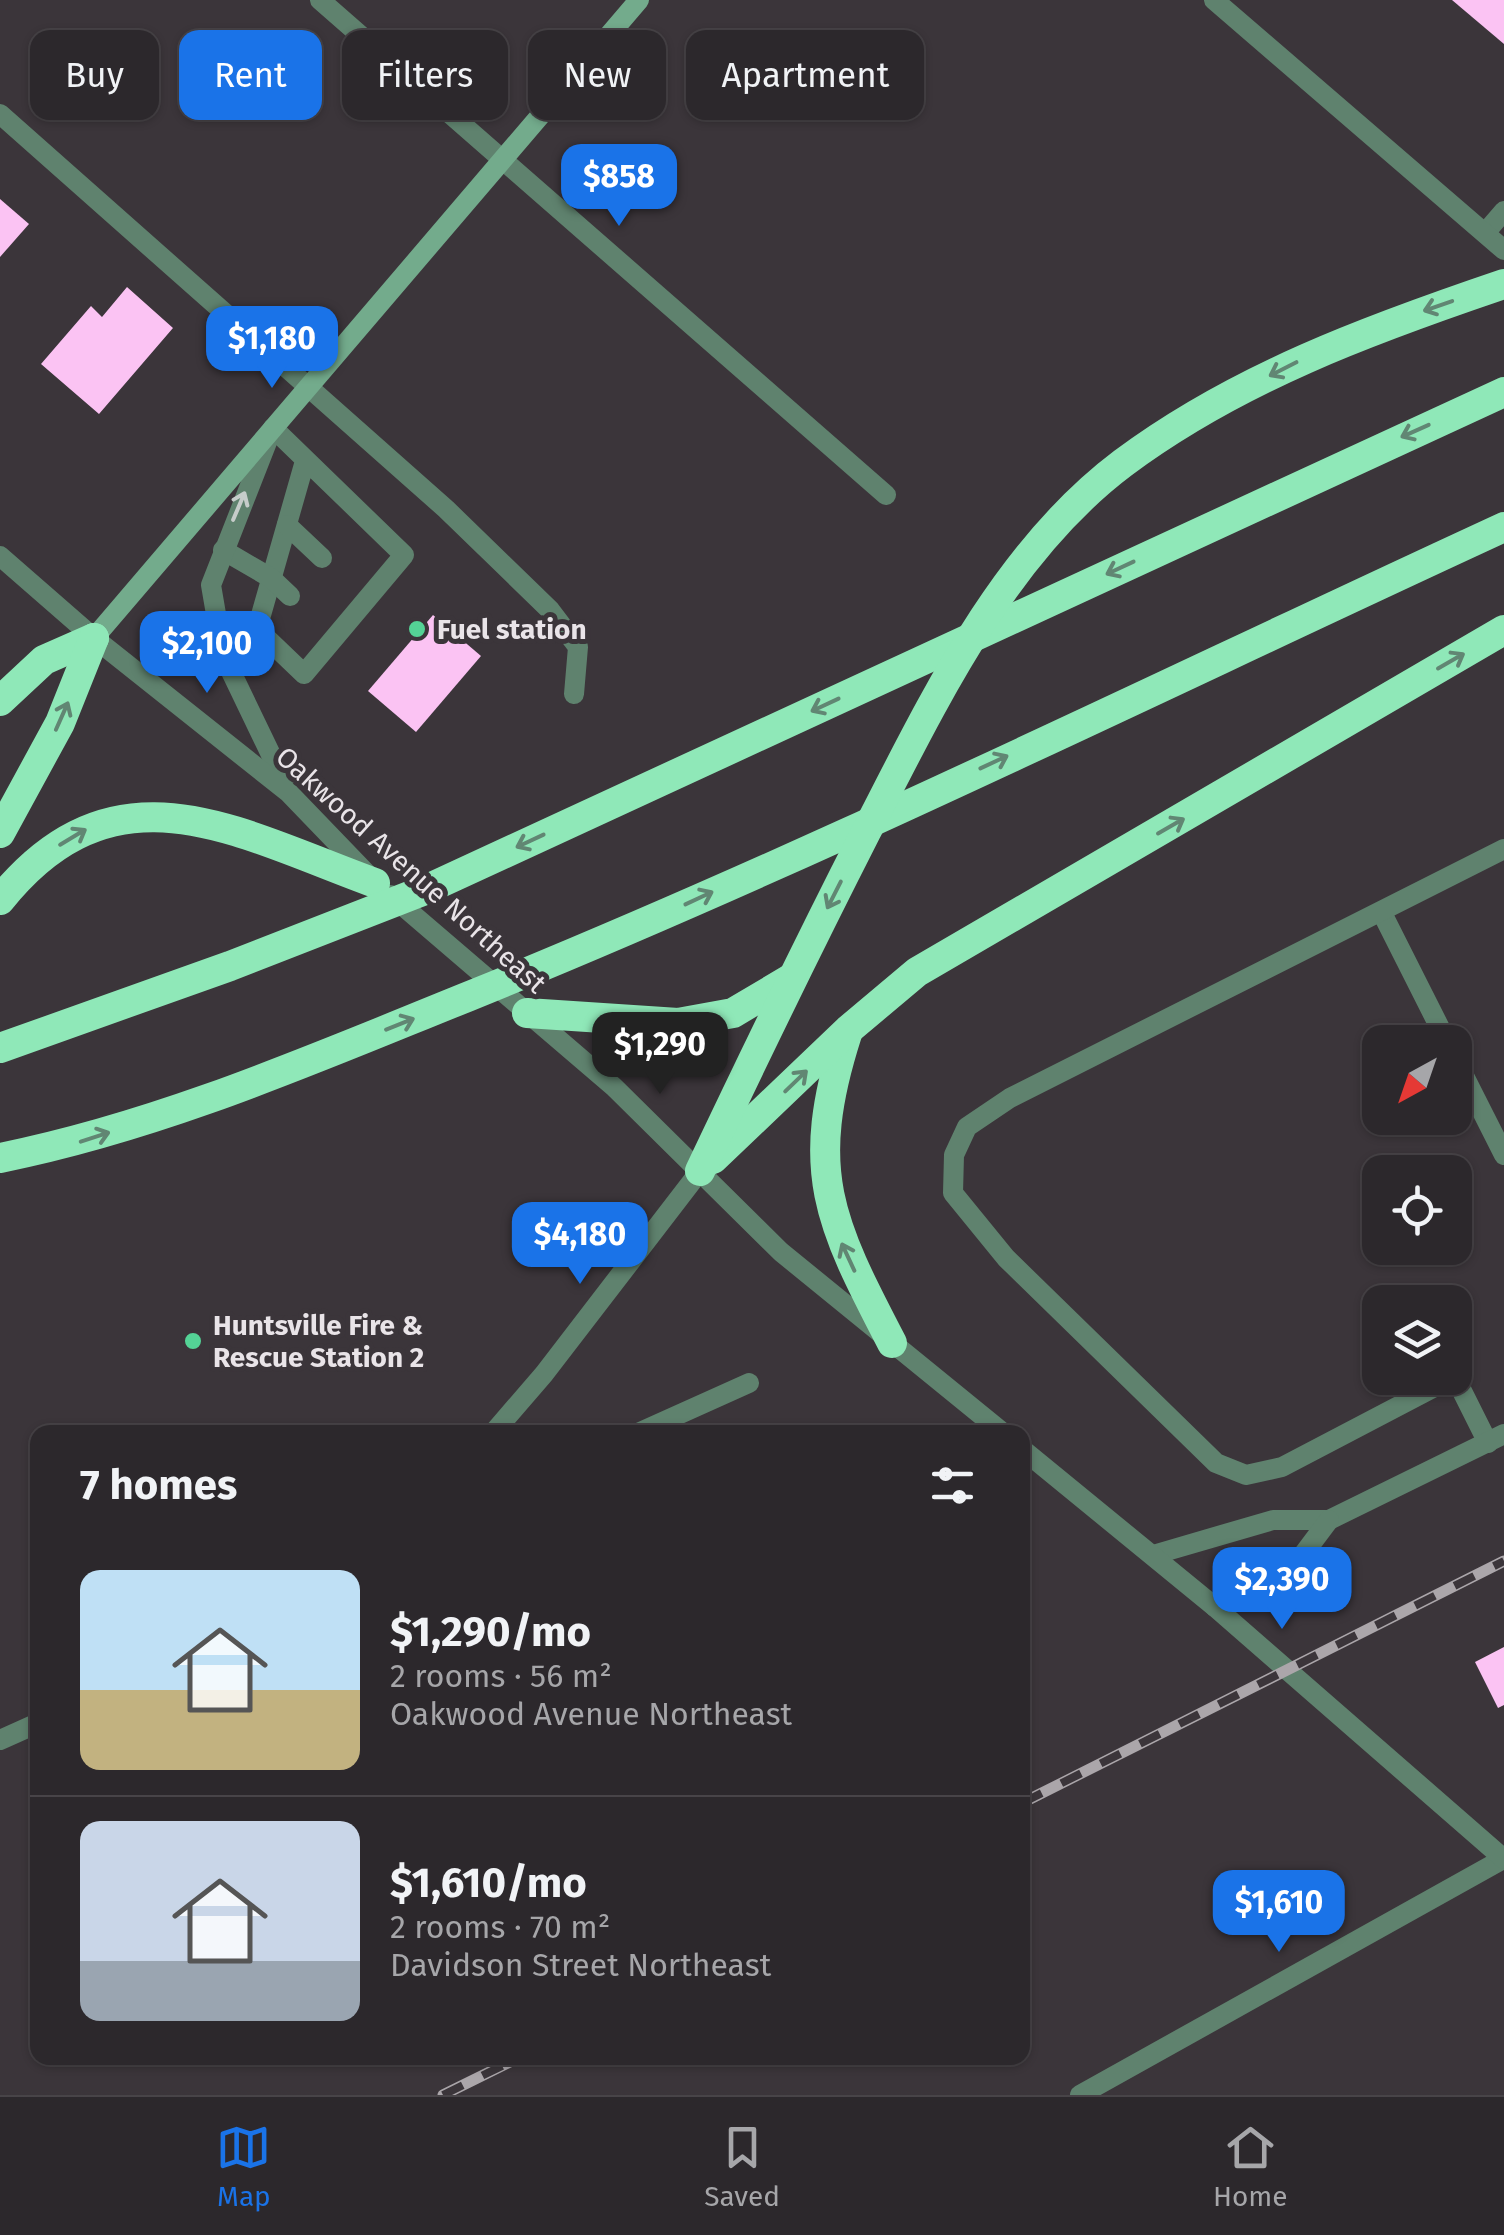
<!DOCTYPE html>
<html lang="en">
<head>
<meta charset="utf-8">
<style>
  :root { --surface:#2c282c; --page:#343034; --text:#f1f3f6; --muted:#a6a6a9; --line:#484448; --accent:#1a73e8 }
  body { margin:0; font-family:"Fira Sans",sans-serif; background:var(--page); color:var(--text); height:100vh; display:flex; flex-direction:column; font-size:38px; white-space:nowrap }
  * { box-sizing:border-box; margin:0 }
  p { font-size:32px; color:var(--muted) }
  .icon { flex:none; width:55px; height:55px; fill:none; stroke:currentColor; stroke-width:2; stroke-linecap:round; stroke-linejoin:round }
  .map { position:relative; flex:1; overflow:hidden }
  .side { position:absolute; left:30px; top:1425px; width:1000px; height:640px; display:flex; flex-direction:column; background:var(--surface); border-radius:20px; box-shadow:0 2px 8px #0004,0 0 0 2px var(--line) }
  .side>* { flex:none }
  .hud { position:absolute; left:30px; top:30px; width:1000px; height:90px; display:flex; gap:20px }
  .needle { width:65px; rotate:220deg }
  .tools { position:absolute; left:1362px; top:1025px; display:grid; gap:20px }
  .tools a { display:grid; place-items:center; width:110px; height:110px; border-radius:20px; background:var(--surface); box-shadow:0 2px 8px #0004,0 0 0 2px var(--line); font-size:50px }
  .price { position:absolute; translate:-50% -85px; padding:0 22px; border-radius:20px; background:var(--accent); color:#fff; font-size:32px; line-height:65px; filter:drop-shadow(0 2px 5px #0008) }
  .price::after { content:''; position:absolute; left:50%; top:60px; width:30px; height:22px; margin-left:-15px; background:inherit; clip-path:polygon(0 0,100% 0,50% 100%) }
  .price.active { background:#222; color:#fff }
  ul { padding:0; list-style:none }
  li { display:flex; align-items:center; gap:30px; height:250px; padding:0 50px }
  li+li { border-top:2px solid var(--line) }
  li span { display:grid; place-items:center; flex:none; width:280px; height:200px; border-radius:20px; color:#555 }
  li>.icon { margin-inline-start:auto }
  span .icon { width:120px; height:120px; fill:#fffc; stroke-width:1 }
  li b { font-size:42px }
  h2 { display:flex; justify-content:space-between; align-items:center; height:120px; padding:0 50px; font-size:42px }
  .tag { padding:0 35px; border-radius:20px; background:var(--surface); box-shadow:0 2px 8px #0004,0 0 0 2px var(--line); font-size:35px; line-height:90px }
  .tag.active { background:var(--accent); color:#fff }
  .menu { display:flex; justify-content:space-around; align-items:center; height:140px; border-top:2px solid var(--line); background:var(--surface); font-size:28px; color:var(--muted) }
  .menu a { display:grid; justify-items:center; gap:5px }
  .menu .active { color:var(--accent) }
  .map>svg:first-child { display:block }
  .building { fill:#fbc3f3 }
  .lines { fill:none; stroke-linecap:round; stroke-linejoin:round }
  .service { stroke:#5f826e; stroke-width:20 }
  .minor { stroke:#5f826e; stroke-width:20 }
  .tertiary { stroke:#5f826e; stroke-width:20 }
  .secondary { stroke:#73ab8c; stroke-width:20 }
  .motorway { stroke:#8fe8b8; stroke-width:30 }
  .rail-casing { stroke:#aba6aa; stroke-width:11 }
  .rail { stroke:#3b353a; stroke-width:8; stroke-dasharray:22; stroke-linecap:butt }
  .oneway { stroke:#618673 }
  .oneway2 { stroke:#c6ccca }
  .poi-dot { fill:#54d396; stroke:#3b353a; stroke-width:4 }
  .labels { text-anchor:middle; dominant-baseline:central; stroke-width:10; stroke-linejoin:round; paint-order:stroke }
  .poi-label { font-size:28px; font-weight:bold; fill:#e9e4e8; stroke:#3b353a; text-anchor:start }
  .street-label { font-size:28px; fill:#e9e4e8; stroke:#3b353a }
</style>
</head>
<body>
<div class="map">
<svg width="1504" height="2095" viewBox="0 0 1504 2095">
  <rect width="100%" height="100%" fill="#3b353a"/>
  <g class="building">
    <polygon points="1452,0 1504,0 1504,44"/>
    <polygon points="0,199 29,224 0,257"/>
    <polygon points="127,287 173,328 99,414 41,364 91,306 102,317"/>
    <polygon points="433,615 481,656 416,732 368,691"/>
    <polygon points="1504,1647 1504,1705 1498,1708 1475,1662"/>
  </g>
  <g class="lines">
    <g class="service">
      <polyline points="0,114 446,509 550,610 578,647 574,694"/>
      <polyline points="1485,233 1504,211"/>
      <polyline points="273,428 404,555 304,674 257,629 305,461"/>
      <polyline points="287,525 322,558"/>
      <polyline points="223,550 271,578 290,596"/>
      <polyline points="1382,913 1447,1042"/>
      <polyline points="1455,1058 1504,1155"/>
      <polyline points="1455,1377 1488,1443"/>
      <polyline points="1452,1378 1282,1467 1246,1475 1216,1463 1006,1258 953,1193 954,1155 967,1127 1010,1098 1504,849"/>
      <polyline points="640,1432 749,1383"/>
      <polyline points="1153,1555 1273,1520 1329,1520 1504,1434"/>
      <polyline points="1215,1607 1299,1560 1329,1520"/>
    </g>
    <g class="minor">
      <polyline points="320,0 886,495"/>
      <polyline points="1214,0 1504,250"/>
      <polyline points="494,1432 544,1374 700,1171"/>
      <polyline points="0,1740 38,1723"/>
      <polyline points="1080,2095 1503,1859"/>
    </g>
    <g class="tertiary">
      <polyline points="269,437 211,585 223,655 286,786"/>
      <polyline points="0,556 94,638 289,793 368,875"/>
      <polyline points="390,895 614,1087 781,1252 1002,1432"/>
      <polyline points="1022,1449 1215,1607 1504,1859"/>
    </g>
    <polyline class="secondary" points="94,638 639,0"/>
    <g class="motorway">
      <polyline points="0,701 44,660 94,638"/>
      <polyline points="0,833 60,723 94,638"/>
      <path d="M0 900C115 757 235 832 375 883"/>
      <polyline points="527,1013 678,1023 733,1013 792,978"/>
      <path d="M847 1034C803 1171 829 1222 892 1343"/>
      <polyline points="0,1048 230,966 425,890 1504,392"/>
      <path d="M0 1158C164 1125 318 1057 472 995 822 853 1161 685 1504 527"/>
      <polyline points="713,1159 848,1030 917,972 1504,630"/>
      <path d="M700 1171C754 1057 809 944 866 832 933 702 1003 553 1123 463 1237 378 1371 329 1504 284"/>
    </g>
    <g class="rail-casing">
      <g id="rail">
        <polyline points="1022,1803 1504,1561"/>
        <polyline points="443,2095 518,2058"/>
      </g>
    </g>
    <use href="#rail" class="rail"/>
  </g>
  <defs><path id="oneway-shaft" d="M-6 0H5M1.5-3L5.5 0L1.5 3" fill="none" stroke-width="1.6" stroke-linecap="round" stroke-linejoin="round" transform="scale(2.5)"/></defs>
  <g class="oneway">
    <use href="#oneway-shaft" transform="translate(1438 306) rotate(161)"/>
    <use href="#oneway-shaft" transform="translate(1283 369) rotate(153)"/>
    <use href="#oneway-shaft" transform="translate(1415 431) rotate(156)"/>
    <use href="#oneway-shaft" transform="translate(1120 568) rotate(155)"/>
    <use href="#oneway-shaft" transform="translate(1451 661) rotate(-30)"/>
    <use href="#oneway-shaft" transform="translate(825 705) rotate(155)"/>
    <use href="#oneway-shaft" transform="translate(62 716) rotate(-66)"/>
    <use href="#oneway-shaft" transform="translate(994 762) rotate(-25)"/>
    <use href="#oneway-shaft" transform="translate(1171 826) rotate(-30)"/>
    <use href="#oneway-shaft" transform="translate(73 837) rotate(-31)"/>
    <use href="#oneway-shaft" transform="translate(530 841) rotate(155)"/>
    <use href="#oneway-shaft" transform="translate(834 895) rotate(117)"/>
    <use href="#oneway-shaft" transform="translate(699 898) rotate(-25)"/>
    <use href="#oneway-shaft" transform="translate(400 1024) rotate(-22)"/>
    <use href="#oneway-shaft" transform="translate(796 1081) rotate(-44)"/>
    <use href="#oneway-shaft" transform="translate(95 1137) rotate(-18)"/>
    <use href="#oneway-shaft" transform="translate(848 1257) rotate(-115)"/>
  </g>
  <use class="oneway2" href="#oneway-shaft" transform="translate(239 506) rotate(-67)"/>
  <g class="poi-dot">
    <circle cx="417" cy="629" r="10"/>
    <circle cx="193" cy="1341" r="10"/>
  </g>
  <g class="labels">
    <g class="poi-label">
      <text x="437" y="629">Fuel station</text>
      <text x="213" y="1325">Huntsville Fire &amp;<tspan x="213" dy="32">Rescue Station 2</tspan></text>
    </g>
    <g class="street-label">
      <text transform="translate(411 870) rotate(42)">Oakwood Avenue Northeast</text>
    </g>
  </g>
</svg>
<div class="tools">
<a><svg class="needle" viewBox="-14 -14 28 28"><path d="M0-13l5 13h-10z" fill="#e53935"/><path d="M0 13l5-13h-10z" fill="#a6a6a9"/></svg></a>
<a><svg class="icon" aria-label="locate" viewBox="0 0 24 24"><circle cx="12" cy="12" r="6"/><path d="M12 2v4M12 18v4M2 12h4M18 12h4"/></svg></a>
<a><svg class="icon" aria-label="layers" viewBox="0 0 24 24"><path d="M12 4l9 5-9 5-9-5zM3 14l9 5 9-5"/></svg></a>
</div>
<b class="price" style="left:619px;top:229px">$858</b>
<b class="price" style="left:272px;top:391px">$1,180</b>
<b class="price" style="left:207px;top:696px">$2,100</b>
<b class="price active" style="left:660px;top:1097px">$1,290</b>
<b class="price" style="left:580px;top:1287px">$4,180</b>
<b class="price" style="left:1282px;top:1632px">$2,390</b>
<b class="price" style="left:1279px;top:1955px">$1,610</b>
<div class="hud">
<a class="tag">Buy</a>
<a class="tag active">Rent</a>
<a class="tag">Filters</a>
<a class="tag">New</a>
<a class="tag">Apartment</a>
</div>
<section class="side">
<h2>7 homes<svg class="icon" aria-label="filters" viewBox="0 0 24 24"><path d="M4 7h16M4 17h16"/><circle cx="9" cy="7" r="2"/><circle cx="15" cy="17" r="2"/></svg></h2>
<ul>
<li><span style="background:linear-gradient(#bfe0f5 60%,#c2b280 0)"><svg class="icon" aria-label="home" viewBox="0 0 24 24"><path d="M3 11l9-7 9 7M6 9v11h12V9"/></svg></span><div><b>$1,290/mo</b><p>2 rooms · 56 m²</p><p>Oakwood Avenue Northeast</p></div></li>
<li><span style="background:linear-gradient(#c9d6e8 70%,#9aa5b1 0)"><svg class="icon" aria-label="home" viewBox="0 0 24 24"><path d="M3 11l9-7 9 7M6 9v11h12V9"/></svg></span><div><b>$1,610/mo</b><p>2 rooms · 70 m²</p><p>Davidson Street Northeast</p></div></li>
</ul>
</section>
</div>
<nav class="menu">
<a class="active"><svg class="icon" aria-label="map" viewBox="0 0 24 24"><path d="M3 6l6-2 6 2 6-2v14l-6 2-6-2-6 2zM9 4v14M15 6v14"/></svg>Map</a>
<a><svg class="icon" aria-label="saved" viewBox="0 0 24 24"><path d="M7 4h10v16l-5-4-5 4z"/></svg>Saved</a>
<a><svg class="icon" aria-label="home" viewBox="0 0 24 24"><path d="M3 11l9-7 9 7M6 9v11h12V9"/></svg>Home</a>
</nav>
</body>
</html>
